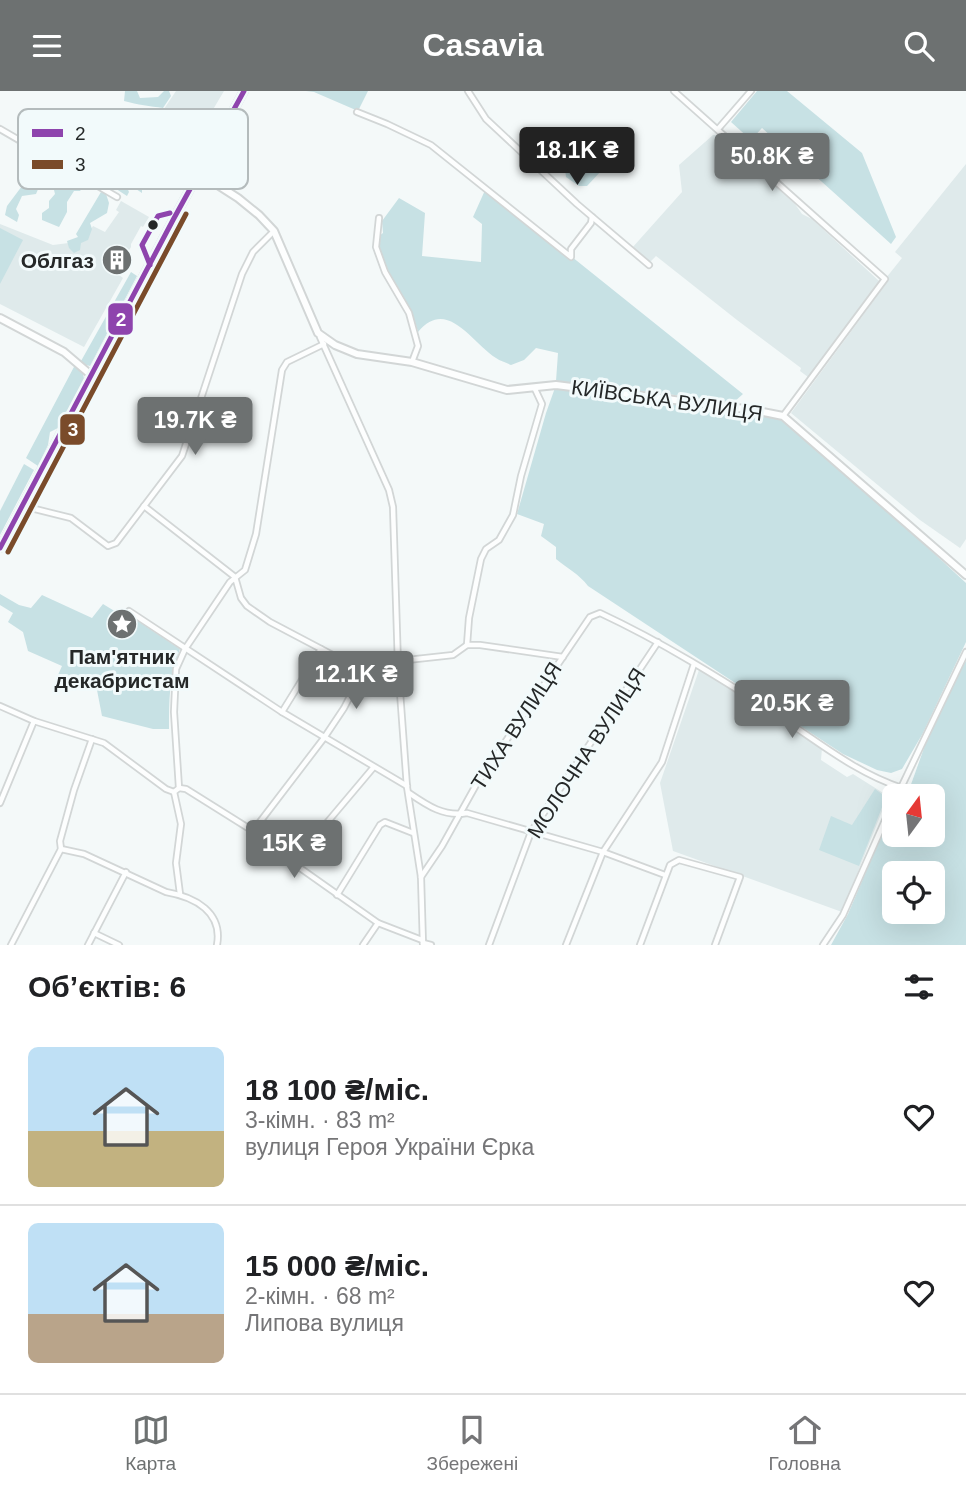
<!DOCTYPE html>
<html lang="uk">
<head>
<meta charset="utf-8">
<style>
  :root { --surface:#fff; --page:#f2f2f2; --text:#202124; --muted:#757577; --line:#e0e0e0; --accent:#6d7171 }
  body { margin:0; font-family:Helvetica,sans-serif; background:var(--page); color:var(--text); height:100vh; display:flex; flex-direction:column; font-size:26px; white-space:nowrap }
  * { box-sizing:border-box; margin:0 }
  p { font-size:23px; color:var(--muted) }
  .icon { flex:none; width:38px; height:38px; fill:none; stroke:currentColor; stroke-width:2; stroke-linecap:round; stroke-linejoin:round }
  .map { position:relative; height:854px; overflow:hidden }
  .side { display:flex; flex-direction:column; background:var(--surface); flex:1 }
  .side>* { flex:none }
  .needle { width:46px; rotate:15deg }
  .buttons { position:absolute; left:882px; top:693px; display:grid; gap:14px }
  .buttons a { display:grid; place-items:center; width:63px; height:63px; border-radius:10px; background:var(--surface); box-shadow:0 7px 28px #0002; font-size:35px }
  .price { position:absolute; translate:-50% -60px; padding:0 16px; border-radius:7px; background:var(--accent); color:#fff; font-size:23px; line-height:46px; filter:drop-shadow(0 2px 4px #0008) }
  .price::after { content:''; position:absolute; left:50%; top:42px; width:21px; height:16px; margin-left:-10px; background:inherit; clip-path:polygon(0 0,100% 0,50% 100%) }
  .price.current { background:#222; color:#fff }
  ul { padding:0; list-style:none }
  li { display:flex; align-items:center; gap:21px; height:175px; padding:0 28px }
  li+li { border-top:2px solid var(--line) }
  li span { display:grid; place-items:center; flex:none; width:196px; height:140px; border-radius:10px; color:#555 }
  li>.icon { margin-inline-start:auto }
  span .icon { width:84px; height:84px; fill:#fffc; stroke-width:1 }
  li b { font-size:30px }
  h2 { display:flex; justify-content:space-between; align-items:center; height:84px; padding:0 28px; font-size:30px }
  header { display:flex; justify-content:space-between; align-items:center; height:91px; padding:0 28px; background:var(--accent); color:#fff; font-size:32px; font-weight:700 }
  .tab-bar { display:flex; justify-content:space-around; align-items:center; height:98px; border-top:2px solid var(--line); background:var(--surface); font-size:19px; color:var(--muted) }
  .tab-bar a { display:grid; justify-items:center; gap:4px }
  .tab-bar .current { color:var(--accent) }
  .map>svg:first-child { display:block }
  .built { fill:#dfeaeb }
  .green { fill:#c7e1e4; fill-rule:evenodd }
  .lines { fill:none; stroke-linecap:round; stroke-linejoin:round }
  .street-casing { stroke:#d2d6d6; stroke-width:8 }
  .secondary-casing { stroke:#d2d6d6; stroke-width:10 }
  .street { stroke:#fdfefe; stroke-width:4.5 }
  .secondary { stroke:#fdfefe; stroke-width:6 }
  .bus-1-casing { stroke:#f2fafb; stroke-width:10 }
  .bus-2-casing { stroke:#f2fafb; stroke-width:10 }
  .bus-1 { stroke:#8e44ad; stroke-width:5 }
  .bus-2 { stroke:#7a4b2a; stroke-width:5 }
  .bus-dot { fill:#252828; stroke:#f2fafb; stroke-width:2.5 }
  .labels { text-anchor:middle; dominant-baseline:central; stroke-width:6; stroke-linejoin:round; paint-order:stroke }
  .poi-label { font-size:21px; font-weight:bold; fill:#252828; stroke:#f2fafb; text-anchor:end }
  .street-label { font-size:21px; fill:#252828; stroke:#f2fafb }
  .key { fill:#f2fafb; stroke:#b4bbbc; stroke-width:2 }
  .key-label { font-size:19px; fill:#252828 }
  .line-badge { stroke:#f2fafb; stroke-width:2.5 }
  .badge-label { font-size:19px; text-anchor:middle; font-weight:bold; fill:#fff }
</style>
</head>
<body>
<header><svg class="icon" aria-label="menu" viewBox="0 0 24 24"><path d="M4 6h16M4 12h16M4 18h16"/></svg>Casavia<svg class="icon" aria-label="search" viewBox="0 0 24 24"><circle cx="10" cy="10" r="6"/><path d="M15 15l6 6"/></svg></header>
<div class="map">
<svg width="966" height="854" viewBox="0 0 966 854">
  <rect width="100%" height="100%" fill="#f4f9f9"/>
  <g class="built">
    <polygon points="176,0 224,0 171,89 138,70 153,45 146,40 156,19 164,18"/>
    <polygon points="713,44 719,44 795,113 802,123 812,128 879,190 808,286 800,280 801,277 737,229 656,165 649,172 632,157 682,101 679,74"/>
    <polygon points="966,73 966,448 960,457 920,429 791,322 889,189 886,187 902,167 895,161"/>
    <polygon points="121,110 149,126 143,136 141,135 131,153 131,156 115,181 123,187 84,256 0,213 0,133 53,154 84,150 93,135 105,141 119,121 116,119"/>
    <polygon points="699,579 775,625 822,657 821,669 847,686 853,683 888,705 842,821 673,760 660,692"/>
  </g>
  <g class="green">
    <path d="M125 0H137L140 7 158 6 164 0H169L171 5 163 17C150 15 138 14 124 10Z"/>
    <polygon points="306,0 368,0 358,20 314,1"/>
    <polygon points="757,0 787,0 862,62 896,146 891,153 762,37 751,49 731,31"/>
    <polygon points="55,33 55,41 52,43 53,49 46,55 32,54 17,44 17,39 28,37 28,44 33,50 43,50 50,34"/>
    <polygon points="599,40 614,51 616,64 587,95 579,95 566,86 564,71 591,41"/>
    <polygon points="132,67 148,77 139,91 142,96 142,102 133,96 131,87 133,83 130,73"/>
    <polygon points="122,68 126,72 121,89 125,92 129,101 127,105 107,92 114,85 113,80"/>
    <polygon points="34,74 45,82 36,103 22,105 16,118 19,124 17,131 5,124 7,115 25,91 26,86"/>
    <polygon points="70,82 80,88 83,96 80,100 74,100 67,111 67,121 59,136 42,129 42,122 49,117 49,110 55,103 54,99 60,85"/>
    <path d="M486 97 743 303 734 311 556 290 558 262 536 257 524 269 511 274C507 272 500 270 496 267 471 251 447 206 418 241 416 234 414 227 411 220 400 196 378 172 379 145L383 142 382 130 399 107 425 122 422 165 481 171 482 133 473 126Z"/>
    <polygon points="101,101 106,103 109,112 107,122 90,132 92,138 88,149 81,152 80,159 74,162 69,157 67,150 78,146 76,143"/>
    <polygon points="0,137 23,149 0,193"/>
    <polygon points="131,181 137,185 90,275 86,274 81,270"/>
    <polygon points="75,274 83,282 84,288 58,337 50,341 48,354 38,375 26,367"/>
    <path d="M556 294 783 325 800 338 966 492V551L923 642 902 678 891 682 877 679 843 663 588 495C579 483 568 478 556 468V456L541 445 544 433 517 423 546 322Z"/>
    <polygon points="24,373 34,379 0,444 0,420"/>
    <path d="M0 503 19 514 31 517 42 504 92 527 103 513 121 524 124 521 180 558C169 583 169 611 169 638H153L102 625 97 599 58 584 62 575 28 560 23 541 8 531 13 522 0 514Z"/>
    <path d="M964 571H966V854H831L848 823 894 715V744H933V705H903L909 699 928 646ZM894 782H933V821H894Z"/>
    <polygon points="875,698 886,706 859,775 819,759 831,725 852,734"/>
  </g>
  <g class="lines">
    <g class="street-casing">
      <g id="street">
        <polyline points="468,0 486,28 577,113 649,174"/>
        <polyline points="674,0 885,188 783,325"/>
        <polyline points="357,21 387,33 431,54 571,166 571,158 591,132 592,126"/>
        <polyline points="0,38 117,106"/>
        <polyline points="718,38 751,0"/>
        <polyline points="379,127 376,156 385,181 409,222 418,255 412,271"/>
        <polyline points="320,246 389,399 393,416 398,574 407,696 421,786 423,854"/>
        <polyline points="23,415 71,427 108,455 116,452 182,365 242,183 253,161 274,140"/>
        <polyline points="144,415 235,486 241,507 247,515 270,531 363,580 398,574"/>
        <polyline points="129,520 282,621 407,695"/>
        <polyline points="467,554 469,527 481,468 486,458 499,449 513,424 521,385 542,313 535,298"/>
        <polyline points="398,570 453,564 467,554 480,554 563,566"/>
        <polyline points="0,615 34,630 104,652 166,698 174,701"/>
        <polyline points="282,621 321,558"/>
        <polyline points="179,697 186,698 253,740 293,772 378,832 422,849"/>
        <path d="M409 702C428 715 444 726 467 722L603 761 665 784"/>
        <polyline points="897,705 966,561"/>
        <polyline points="0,712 34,630"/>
        <polyline points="253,740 324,647 344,617 363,580"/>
        <path d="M61 758 84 763 166 801C195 806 223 821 217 854"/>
        <polyline points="293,772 373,677"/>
        <path d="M421 786 442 755 476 694 590 526 600 522C662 551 720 587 777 624 819 651 854 681 902 697"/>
        <polyline points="180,803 176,772 181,733 174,701 179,697 174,621 176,578 185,558 230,491 245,479 256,443 282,279 287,271 324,253"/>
        <polyline points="337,804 380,734 385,731 413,742"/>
        <polyline points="94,842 119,854"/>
        <polyline points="423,852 431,854"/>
        <polyline points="11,854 61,758 60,750 74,699 92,648"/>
        <polyline points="88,854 126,781"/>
        <polyline points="363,854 378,832"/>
        <polyline points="489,854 531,741 658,551"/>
        <polyline points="566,854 603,761 662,671 694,573"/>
        <polyline points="640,854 670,774 679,769 740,786 715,854"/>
        <polyline points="823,854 843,824 894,709"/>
      </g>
    </g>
    <g class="secondary-casing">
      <g id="secondary">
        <polyline points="199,82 238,107 259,124 274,140 318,242 335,254 357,263 412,271 507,299 556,294 753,319 783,325 966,484"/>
        <polyline points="0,227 64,261 91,284"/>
        <polyline points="0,457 173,129 244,0"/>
      </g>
    </g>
    <use href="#street" class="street"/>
    <use href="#secondary" class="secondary"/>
    <g class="bus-1-casing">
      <g id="bus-1">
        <polyline points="150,174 142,154 158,125 170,122"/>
        <polyline points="0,457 173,129 244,0"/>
      </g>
    </g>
    <g class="bus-2-casing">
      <polyline id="bus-2" points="8,461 186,123"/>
    </g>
    <use href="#bus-1" class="bus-1"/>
    <use href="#bus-2" class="bus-2"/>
  </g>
  <defs>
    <g id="building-disc" transform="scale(1.575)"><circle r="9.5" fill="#6d7171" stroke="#f2fafb"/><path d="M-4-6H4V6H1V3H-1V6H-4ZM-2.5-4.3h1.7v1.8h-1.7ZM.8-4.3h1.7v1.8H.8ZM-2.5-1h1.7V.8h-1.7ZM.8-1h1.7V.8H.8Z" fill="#fff"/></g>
    <g id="sight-disc" transform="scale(1.575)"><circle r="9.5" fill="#6d7171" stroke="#f2fafb"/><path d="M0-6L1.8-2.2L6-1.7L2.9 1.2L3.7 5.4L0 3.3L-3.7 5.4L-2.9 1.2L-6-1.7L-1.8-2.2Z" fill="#fff"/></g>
  </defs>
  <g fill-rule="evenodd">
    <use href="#building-disc" x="117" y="169"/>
    <use href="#sight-disc" x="122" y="533"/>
  </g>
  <circle class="bus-dot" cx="153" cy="134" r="6"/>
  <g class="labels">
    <g class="poi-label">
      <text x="94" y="169">Облгаз</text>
      <text x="122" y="565" text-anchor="middle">Пам'ятник<tspan x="122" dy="24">декабристам</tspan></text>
    </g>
    <g class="street-label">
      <text transform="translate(667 309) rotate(8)">КИЇВСЬКА ВУЛИЦЯ</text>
      <text transform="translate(516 635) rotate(-57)">ТИХА ВУЛИЦЯ</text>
      <text transform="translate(586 662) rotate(-57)">МОЛОЧНА ВУЛИЦЯ</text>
    </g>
  </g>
  <rect x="18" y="18" width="230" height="80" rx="10" class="key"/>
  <rect x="32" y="38" width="31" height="8" fill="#8e44ad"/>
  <rect x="32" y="69" width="31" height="9" fill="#7a4b2a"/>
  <g class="key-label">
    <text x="75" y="49">2</text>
    <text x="75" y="80">3</text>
  </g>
  <g class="line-badge">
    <rect x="107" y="211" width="27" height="34" rx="7" fill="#8e44ad"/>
    <rect x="59" y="322" width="27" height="33" rx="7" fill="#7a4b2a"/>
  </g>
  <g class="badge-label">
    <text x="121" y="235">2</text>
    <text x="73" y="345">3</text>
  </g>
</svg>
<div class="buttons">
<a><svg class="needle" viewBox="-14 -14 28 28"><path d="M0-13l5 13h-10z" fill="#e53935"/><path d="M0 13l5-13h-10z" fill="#757577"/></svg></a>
<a><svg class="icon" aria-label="locate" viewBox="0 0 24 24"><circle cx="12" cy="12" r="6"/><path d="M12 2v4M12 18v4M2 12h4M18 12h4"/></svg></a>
</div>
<b class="price current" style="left:577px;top:96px">18.1K ₴</b>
<b class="price" style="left:772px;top:102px">50.8K ₴</b>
<b class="price" style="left:195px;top:366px">19.7K ₴</b>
<b class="price" style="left:356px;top:620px">12.1K ₴</b>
<b class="price" style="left:792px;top:649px">20.5K ₴</b>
<b class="price" style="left:294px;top:789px">15K ₴</b>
</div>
<section class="side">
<h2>Об’єктів: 6<svg class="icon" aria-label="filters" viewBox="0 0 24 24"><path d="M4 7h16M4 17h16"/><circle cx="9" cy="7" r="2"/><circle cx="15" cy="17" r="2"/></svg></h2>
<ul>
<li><span style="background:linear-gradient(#bfe0f5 60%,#c2b280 0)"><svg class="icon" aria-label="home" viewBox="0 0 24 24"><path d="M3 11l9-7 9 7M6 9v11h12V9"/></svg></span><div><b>18 100 ₴/міс.</b><p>3-кімн. · 83 m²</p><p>вулиця Героя України Єрка</p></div><svg class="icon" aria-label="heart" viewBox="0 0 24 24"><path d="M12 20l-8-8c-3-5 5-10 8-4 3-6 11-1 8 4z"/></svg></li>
<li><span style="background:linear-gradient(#bfe0f5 65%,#b9a48a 0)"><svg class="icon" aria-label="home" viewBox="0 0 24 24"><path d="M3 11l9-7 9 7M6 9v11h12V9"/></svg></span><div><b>15 000 ₴/міс.</b><p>2-кімн. · 68 m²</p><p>Липова вулиця</p></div><svg class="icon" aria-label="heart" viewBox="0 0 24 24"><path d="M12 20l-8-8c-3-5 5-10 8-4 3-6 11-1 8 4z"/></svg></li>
</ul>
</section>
<nav class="tab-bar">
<a class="current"><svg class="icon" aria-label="map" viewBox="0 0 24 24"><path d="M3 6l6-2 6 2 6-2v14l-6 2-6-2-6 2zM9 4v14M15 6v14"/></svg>Карта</a>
<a><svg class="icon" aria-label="saved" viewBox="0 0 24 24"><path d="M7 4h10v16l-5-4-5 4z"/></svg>Збережені</a>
<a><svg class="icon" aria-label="home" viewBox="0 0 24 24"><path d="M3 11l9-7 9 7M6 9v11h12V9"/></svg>Головна</a>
</nav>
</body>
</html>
